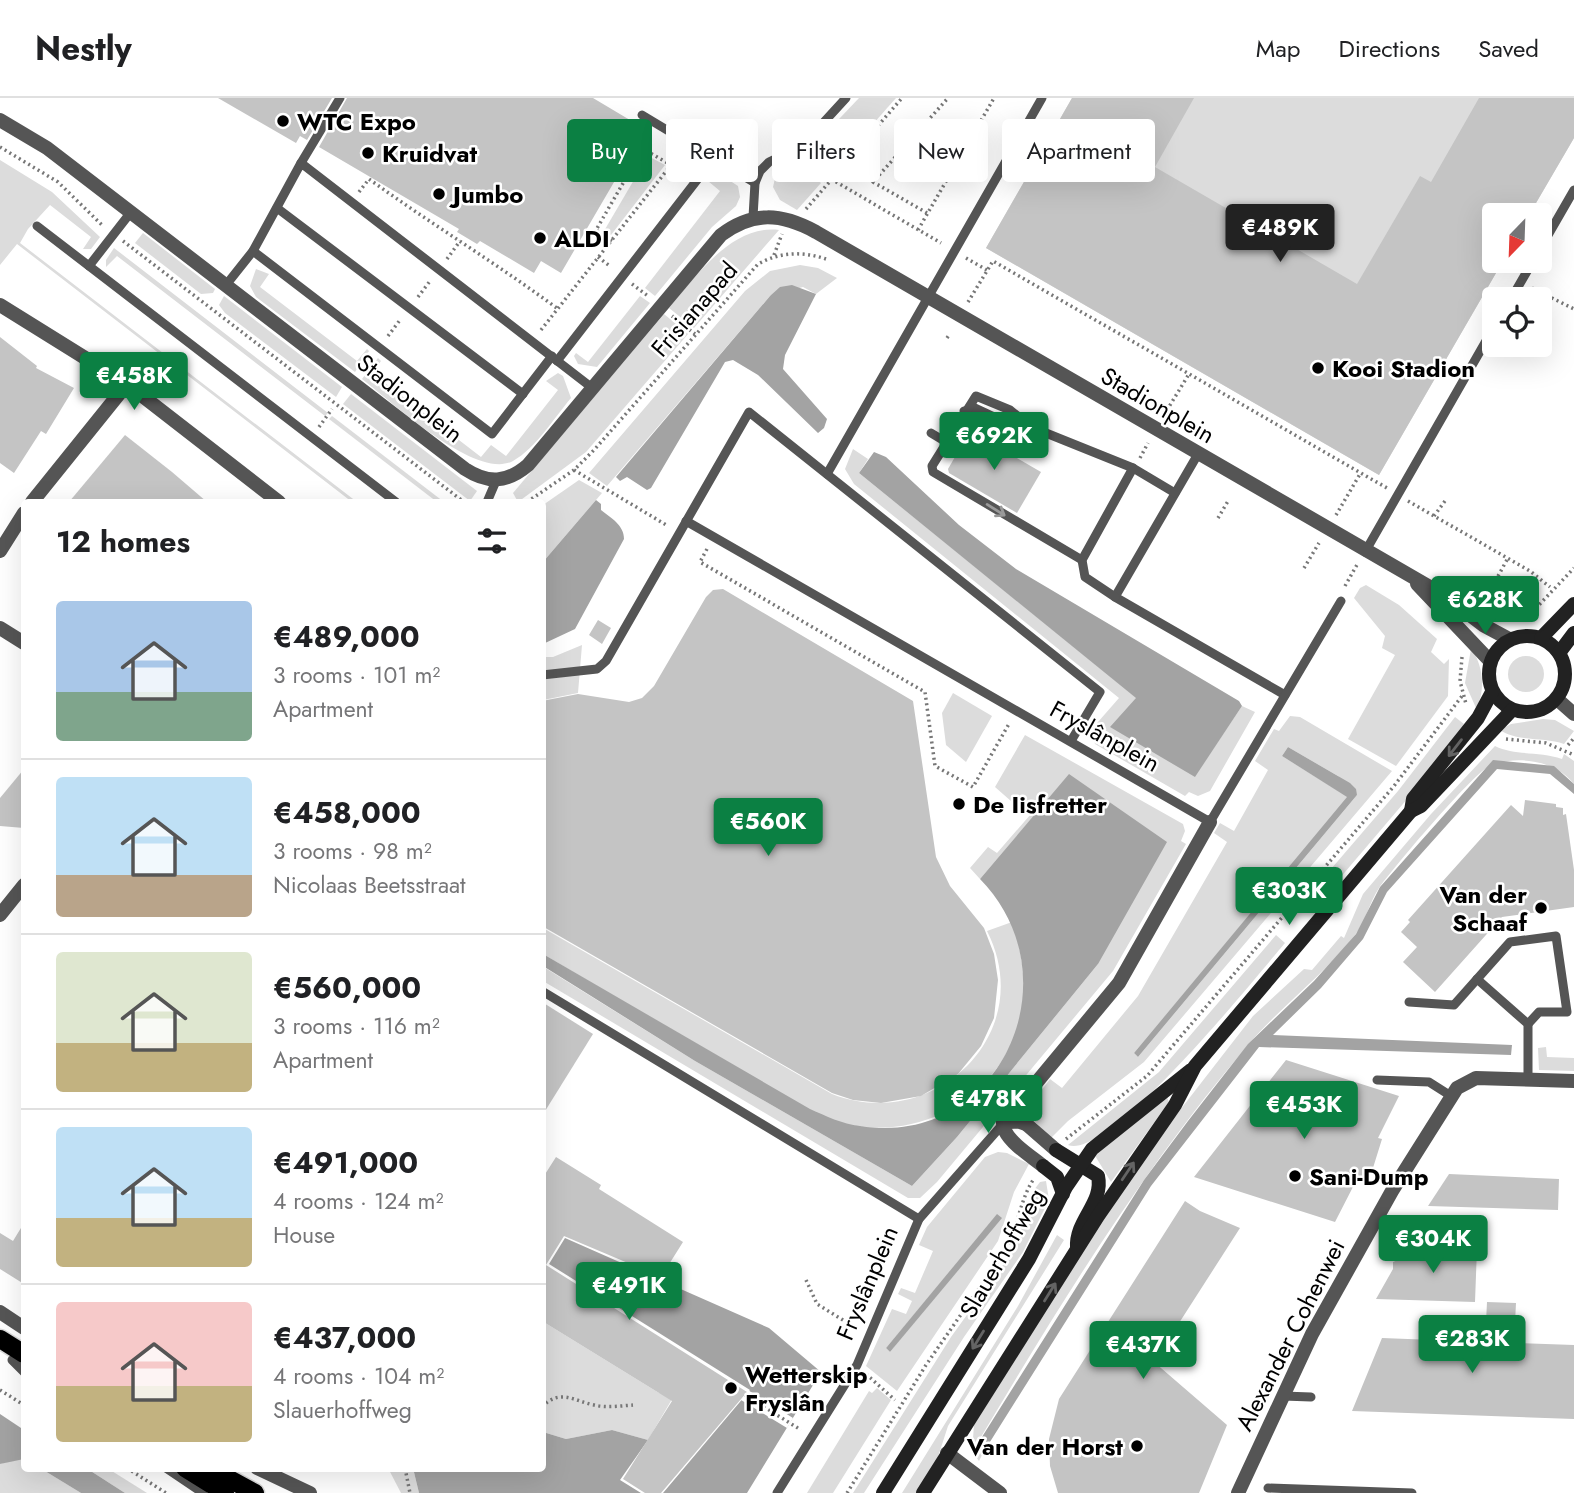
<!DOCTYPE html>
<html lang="en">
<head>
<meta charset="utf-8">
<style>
  :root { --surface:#fff; --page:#f2f2f2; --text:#202124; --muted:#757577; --line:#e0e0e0; --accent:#0b8043 }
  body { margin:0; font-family:Jost,sans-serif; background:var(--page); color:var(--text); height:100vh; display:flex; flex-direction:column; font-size:26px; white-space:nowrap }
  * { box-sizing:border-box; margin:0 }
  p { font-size:23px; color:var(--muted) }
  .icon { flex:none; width:38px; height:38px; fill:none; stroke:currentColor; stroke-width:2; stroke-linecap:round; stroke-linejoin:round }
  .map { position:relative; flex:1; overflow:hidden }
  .side { position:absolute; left:21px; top:401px; width:525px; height:973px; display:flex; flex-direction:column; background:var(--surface); border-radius:7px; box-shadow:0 7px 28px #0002 }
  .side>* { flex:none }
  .banner { position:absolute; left:567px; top:21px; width:665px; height:63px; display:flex; gap:14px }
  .needle { width:46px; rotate:203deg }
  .buttons { position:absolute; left:1482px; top:105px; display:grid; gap:14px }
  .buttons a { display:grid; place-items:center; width:70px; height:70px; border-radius:7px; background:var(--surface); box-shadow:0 7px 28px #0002; font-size:35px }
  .price { position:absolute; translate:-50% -60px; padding:0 16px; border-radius:7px; background:var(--accent); color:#fff; font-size:23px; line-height:46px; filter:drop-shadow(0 2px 4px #0008) }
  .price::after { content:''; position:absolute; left:50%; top:42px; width:21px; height:16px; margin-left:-10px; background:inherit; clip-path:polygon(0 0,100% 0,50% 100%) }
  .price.on { background:#222; color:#fff }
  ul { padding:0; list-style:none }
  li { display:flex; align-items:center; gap:21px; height:175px; padding:0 35px }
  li+li { border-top:2px solid var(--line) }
  li span { display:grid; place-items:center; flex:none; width:196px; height:140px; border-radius:7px; color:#555 }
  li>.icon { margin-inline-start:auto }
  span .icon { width:84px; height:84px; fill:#fffc; stroke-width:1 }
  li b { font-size:30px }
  h2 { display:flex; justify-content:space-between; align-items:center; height:84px; padding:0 35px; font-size:30px }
  .chip { padding:0 24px; border-radius:7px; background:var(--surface); box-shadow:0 7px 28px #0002; font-size:24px; line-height:63px }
  .chip.on { background:var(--accent); color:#fff }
  header { display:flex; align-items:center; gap:42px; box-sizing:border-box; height:98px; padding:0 35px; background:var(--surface); border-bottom:2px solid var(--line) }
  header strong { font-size:33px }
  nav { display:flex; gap:38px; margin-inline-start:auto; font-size:24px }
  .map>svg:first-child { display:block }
  .green { fill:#dcdcdc; fill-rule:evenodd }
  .water { fill:#a3a3a3 }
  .pier { fill:#fff }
  .building { fill:#c4c4c4 }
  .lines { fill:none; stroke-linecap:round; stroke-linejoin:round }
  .primary-casing { stroke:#dbdbdb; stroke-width:21 }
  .path { stroke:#777; stroke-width:3.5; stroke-dasharray:2 3.5; stroke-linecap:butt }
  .service { stroke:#555; stroke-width:9 }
  .minor { stroke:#555; stroke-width:14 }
  .secondary { stroke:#222; stroke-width:14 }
  .primary { stroke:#000; stroke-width:18 }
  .oneway { stroke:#999 }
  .oneway2 { stroke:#646464 }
  .poi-dot { fill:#000; stroke:#fff; stroke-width:2.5 }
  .labels { text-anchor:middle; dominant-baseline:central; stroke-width:5; stroke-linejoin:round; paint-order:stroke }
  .poi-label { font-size:24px; font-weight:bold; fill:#000; stroke:#fff; text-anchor:start }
  .street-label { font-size:24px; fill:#000; stroke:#fff }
</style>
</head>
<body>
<header>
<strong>Nestly</strong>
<nav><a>Map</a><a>Directions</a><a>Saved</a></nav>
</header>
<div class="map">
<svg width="1574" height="1395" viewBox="0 0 1574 1395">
  <rect width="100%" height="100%" fill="#fff"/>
  <g class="green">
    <polygon points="859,0 896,0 827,78 803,59"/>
    <polygon points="1072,0 1574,0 1574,40 1529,117 1494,117 1494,163 1503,163 1379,377 986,150"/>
    <polygon points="714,34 748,52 749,60 743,65 738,64 710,47 709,41"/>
    <polygon points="648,58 665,67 611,137 604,133"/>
    <polygon points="0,62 52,94 100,139 91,151 83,151 91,139 50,107 28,131 20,145 357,404 352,404 17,146 0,167"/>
    <polygon points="793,64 821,85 797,112 780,102 773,89 776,76"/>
    <polygon points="718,75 738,88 740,99 736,108 712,129 655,198 645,190 720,93 708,83"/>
    <path d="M779 132 694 230 669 210C695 179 732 126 779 132Z"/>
    <polygon points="143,135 215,191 213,195 201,196 135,145"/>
    <polygon points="114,150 328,315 325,318 117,158 106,169 106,162"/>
    <polygon points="800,167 818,170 837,180 816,196 803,189 770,198 607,388 589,375 745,193 770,173"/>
    <polygon points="256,171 269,176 260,189 357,263 367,251 369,253 355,274 256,199 250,188"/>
    <polygon points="224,198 342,289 336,299 225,215 219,207"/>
    <polygon points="640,198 650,205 597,269 578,266 574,258 576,255 588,264"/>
    <polygon points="664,216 688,236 586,354 518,404 513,395"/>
    <path d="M378 260 381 263 372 275 481 359 491 347 506 358 558 292 546 283 558 275 563 278 571 300C554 320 536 350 513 363 476 383 391 303 362 281Z"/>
    <polygon points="351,296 477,393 470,403 343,306"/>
    <polygon points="332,318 444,404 437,404 329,321"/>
    <polygon points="853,351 868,361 859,375 1137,600 1111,629 1195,678 1242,608 1255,614 1210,693 1198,698 1189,694 1185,698 1095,646 1091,632 1119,600 854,386 845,371"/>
    <polygon points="579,382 602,395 543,464 543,407"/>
    <polygon points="1366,487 1399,507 1437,541 1431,554 1444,566 1449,561 1448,598 1396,668 1348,641 1395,557 1382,550 1385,538 1354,500 1360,490"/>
    <polygon points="582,547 578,595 543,602 543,559 553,559"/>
    <path d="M1471 551C1483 565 1486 594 1476 610L1465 585Z"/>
    <circle cx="1526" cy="576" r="18"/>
    <polygon points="953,595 992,618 966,664 946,647 942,615"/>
    <path d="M1290 618 1300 619 1392 673 1144 964 1068 1023 1051 1040 1034 1023 1032 1005 1050 981 1062 990 1138 898 1227 744 1214 735 1220 725 1234 733 1268 672 1255 663 1274 631 1279 633ZM1288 649 1338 678 1357 697 1138 959 1134 955 1348 699 1282 658Z"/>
    <polygon points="1455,619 1464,626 1408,700 1311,814 1301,806 1398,693"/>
    <path d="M1543 621 1555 622 1574 633 1564 646C1545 639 1517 644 1500 632L1511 626Z"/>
    <polygon points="1025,637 1183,726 1185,733 1181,743 1186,746 1113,873 937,1084 920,1100 908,1100 543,883 542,868 695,963 912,1088 957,1039 1098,866 1069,677 980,781 970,770 988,749 997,755 1037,709 1029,702 1021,712 995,689"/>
    <path d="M1495 648C1515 658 1540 653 1562 661L1564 656 1574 663V686C1556 662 1514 656 1488 669 1471 678 1393 770 1379 790 1369 805 1366 823 1355 837 1323 878 1281 908 1248 947 1143 1070 1057 1211 975 1349L983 1355 979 1363 972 1354 974 1327 1103 1121 1170 1025 1253 918 1304 871 1312 872 1341 838 1344 840 1363 796 1431 716Z"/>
    <path d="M1012 824C1030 878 1029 928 994 974 963 1014 913 1034 863 1029 815 1024 771 989 730 965 668 929 605 893 543 856V830L832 996C934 1036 1039 935 987 833Z"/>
    <path d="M1276 837 1285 845C1256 879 1109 1063 1068 1047L1159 974Z"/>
    <polygon points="1546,949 1547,959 1574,960 1574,973 1539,972 1538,950"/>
    <polygon points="1167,999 1169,1004 1111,1084 1094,1056"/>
    <path d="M998 1054 1007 1055 1029 1066 1014 1094 998 1143 897 1293 866 1268 892 1211 906 1216 912 1203 898 1196 901 1190 915 1195 933 1153 919 1147 927 1129 985 1059ZM998 1117 890 1254 886 1250Z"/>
    <polygon points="1046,1083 1049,1102 1023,1154 964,1239 864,1395 853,1395 951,1239 1013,1153 1034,1092 1040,1084"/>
    <polygon points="1057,1137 1064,1142 948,1328 936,1365 918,1395 902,1395 1018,1208"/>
    <polygon points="542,1223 659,1295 675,1296 648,1342 612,1332 566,1341 543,1334"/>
    <polygon points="877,1290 891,1302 833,1395 807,1395 869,1293 872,1295"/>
    <polygon points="22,1359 24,1370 40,1370 81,1395 0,1395 0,1366"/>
    <polygon points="86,1370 107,1370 147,1395 125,1395"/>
    <polygon points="388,1370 413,1370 419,1395 401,1395"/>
  </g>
  <g class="water">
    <polygon points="792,187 816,196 785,257 783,271 827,321 824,330 818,335 758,277 733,262 725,264 651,390 647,392 627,379 620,383 616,379 770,198 780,189"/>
    <polygon points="874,354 886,359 959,427 1016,471 1239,603 1242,608 1195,679 1110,629 1136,600 859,375"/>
    <path d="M596 402 601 406V412C611 420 624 427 624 441L575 531 543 546V464Z"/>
    <polygon points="1288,649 1350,685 1356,691 1357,697 1138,959 1134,955 1347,699 1282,658"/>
    <polygon points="1493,662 1554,668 1574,686 1574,696 1550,676 1497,671 1387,794 1363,841 1321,890 1273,937 1512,947 1511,957 1259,949 1151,1088 983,1355 975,1350 1144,1082 1188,1023 1248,946 1314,883 1356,836 1380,789"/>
    <path d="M1069 676 1167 744 1098 866 957 1039 912 1088 695 963 543 868V856L810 1011C826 1018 842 1026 860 1028 999 1051 1077 880 980 781Z"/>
    <polygon points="997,1116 1002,1120 890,1254 886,1250"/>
    <polygon points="565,1140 769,1230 821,1274 747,1395 663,1395 750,1292 549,1166"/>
    <polygon points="0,1316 24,1332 24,1361 0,1366"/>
    <polygon points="612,1332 648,1342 620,1382 641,1395 419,1395 413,1370 542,1370 543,1334 566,1341"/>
    <polygon points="40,1370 86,1370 125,1395 81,1395"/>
  </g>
  <polygon class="pier" points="738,1286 793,1320 787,1330 741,1302 747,1294"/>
  <g class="building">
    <polygon points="218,0 332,0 307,42 300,38 296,45"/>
    <polygon points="347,0 593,0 645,31 561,175 541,163 534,175 480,143 477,146 457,134 459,131 319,49"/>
    <polygon points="1072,0 1194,0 1155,69 1357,186 1420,78 1431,84 1479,0 1574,0 1574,40 1529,117 1494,117 1494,163 1503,163 1379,377 986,150"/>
    <polygon points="0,239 37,268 36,270 74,290 46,336 41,333 14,375 0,365"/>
    <polygon points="970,333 1041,374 1017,415 949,375 948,371"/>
    <polygon points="125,337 172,374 207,404 69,404"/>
    <polygon points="723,491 913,603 936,759 950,788 984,830 994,856 998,882 994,920 981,948 958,976 921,998 881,1005 853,1002 832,995 542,828 542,603 578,596 629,604 642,600 654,588 706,499 713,492"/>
    <polygon points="598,522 611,530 602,546 589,537"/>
    <polygon points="24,671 24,730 0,728 0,700"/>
    <polygon points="1525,702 1556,706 1556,709 1563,710 1563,717 1566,716 1574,772 1574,809 1502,819 1435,894 1403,864 1417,849 1401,834 1410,824 1408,822 1511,707 1523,718"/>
    <polygon points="542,904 593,936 542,1018"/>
    <polygon points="1286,962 1399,998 1378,1040 1382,1041 1368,1086 1356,1083 1335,1124 1194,1079"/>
    <polygon points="556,1059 601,1087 599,1091 683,1144 661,1179 564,1138 546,1167 747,1294 661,1395 645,1395 623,1381 672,1303 542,1223 542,1081"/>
    <polygon points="1449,1076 1559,1081 1558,1112 1428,1108"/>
    <polygon points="1185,1103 1200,1113 1240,1130 1154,1264 1227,1327 1199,1395 1058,1395 1050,1368 1049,1341 1059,1301"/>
    <polygon points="24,1125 24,1186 0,1171 0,1135 13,1143"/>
    <polygon points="1406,1147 1477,1150 1475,1204 1376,1201 1393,1171 1393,1164 1398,1162"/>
    <polygon points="1487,1204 1516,1205 1514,1245 1574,1247 1574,1321 1352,1313 1382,1240 1485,1244"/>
  </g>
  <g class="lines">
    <g class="primary-casing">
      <g id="primary">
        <polyline points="0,1241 24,1256"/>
        <polyline points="185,1370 225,1395"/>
        <polyline points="209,1370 255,1395"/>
      </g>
    </g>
    <g class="path">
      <polyline points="0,49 58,84 103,128"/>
      <polyline points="802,65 828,85"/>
      <polyline points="831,81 941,145"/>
      <path d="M359 94 369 81C431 126 496 165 558 211"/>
      <polyline points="806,111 902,0"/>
      <polyline points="927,115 873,84 948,0"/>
      <polyline points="918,132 994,0"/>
      <polyline points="123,143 464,404"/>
      <polyline points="612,143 596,132 651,37"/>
      <polyline points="774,157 782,136"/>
      <polyline points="598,159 611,169"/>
      <polyline points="966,160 987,172"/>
      <polyline points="447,161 460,143"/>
      <polyline points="632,186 648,198"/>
      <polyline points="1532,190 1574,211"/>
      <polyline points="418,199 430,183"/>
      <polyline points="968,204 993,163 1387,390"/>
      <polyline points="672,218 695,236"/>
      <polyline points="541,232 671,67 643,51"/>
      <polyline points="388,238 400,222"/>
      <polyline points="947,240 949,237"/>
      <polyline points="1164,317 1189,276"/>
      <polyline points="319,329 332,311"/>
      <polyline points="1140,360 1148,345"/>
      <polyline points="574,372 668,428"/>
      <polyline points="1408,403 1530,473 1550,489"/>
      <path d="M527 404 574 372 594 352 758 166C780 154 802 153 826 161"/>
      <polyline points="1336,417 1360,376"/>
      <polyline points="1434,418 1445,403"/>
      <polyline points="1218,420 1228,403"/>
      <polyline points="707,451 700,464 925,594 935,668 973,689 1010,624"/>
      <polyline points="1304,470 1319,445"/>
      <polyline points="1345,488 1358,465"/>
      <polyline points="1482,507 1508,460"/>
      <polyline points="1497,516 1513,511 1538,508 1574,470"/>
      <polyline points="1462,559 1460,583 1466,606"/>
      <polyline points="1506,641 1546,645 1574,657"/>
      <polyline points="1568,647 1574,640"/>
      <polyline points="1066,1041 1147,978 1394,688 1462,598"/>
      <polyline points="806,1182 817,1206 859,1232"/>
      <polyline points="866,1276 895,1302"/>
      <polyline points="0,1292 24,1307"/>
      <polyline points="745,1297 801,1332"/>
      <path d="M542 1309C560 1290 574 1303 594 1307 606 1310 620 1308 633 1307"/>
      <polyline points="127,1370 166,1395"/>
      <polyline points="405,1370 410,1395"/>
      <path d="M847 1395 926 1267 1005 1153C1018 1131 1019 1104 1033 1082"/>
    </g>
    <g class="service">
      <polyline points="642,17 755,85"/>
      <polyline points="301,65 340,0"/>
      <polyline points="277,110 523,296"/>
      <polyline points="753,119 755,85 760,73 769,64 802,48 846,0"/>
      <polyline points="37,128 396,404"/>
      <polyline points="1540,151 1574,92"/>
      <polyline points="253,153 492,336 552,258"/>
      <polyline points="89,168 131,114"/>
      <polyline points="226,187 253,153 301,65 591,289"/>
      <polyline points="1511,201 1533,163"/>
      <polyline points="557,263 714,60"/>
      <polyline points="964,313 975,310 1005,324 1029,328"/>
      <polyline points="931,335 946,344"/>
      <polyline points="1198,356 1115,499 1285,597"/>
      <polyline points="827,376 1042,0"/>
      <polyline points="487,404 496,383"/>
      <polyline points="686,423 1210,724 1341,503"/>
      <polyline points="1365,454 1494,229"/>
      <polyline points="1082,462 933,374 932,368 976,298 1010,312 1031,329 1133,370"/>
      <polyline points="1115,499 1085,479 1082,462 1133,370 1175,395"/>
      <polyline points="542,577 597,571 606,563 749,314 1100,594 1071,643"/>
      <polyline points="1477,881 1528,926 1528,982"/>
      <polyline points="542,893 919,1121"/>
      <polyline points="1409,904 1454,907 1510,844 1556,838 1567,914 1539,914 1528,926"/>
      <polyline points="1377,982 1429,984 1451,998"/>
      <polyline points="12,1262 24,1274"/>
      <polyline points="1283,1298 1311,1299"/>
      <polyline points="166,1370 203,1395"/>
      <polyline points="1268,1390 1412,1395"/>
      <polyline points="777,1395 857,1267 919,1121 1002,1027 1018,1026 1027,1029"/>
    </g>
    <g class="minor">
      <path d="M0 22 47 50 465 371C488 386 507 385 528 367L721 137C753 113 781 115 816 134L1442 496 1483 527 1509 541"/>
      <polyline points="0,207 127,286 279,404"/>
      <polyline points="32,404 127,286"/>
      <polyline points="0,453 24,415"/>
      <polyline points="1417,486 1490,563"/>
      <polyline points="0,530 24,545"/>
      <polyline points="1557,601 1574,616"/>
      <polyline points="0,817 24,787"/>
      <polyline points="1022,1002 1025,1025 1056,1052"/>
      <path d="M1043 1068C1019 1049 979 1026 1022 1002L1119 885 1210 724"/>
      <polyline points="0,1214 24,1230"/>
      <polyline points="947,1355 1000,1395"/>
      <polyline points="257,1370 310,1395"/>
      <polyline points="1238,1395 1312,1236 1392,1093 1457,990 1476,980 1574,983"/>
    </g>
    <g class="secondary">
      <circle cx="1527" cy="576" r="38"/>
      <polyline points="1541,540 1574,506"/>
      <polyline points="1559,555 1574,535"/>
      <polyline points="1411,713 1413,701 1478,620 1492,594"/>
      <path d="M1056 1052 1098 1078C1104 1105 1075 1122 1077 1150"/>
      <polyline points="1043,1068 1057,1079 1063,1096"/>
      <polyline points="883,1395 1029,1161 1066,1089 1092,1051 1191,972"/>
      <polyline points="923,1395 1098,1118 1175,1007 1195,968 1411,713 1421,708 1512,612"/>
    </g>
    <use href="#primary" class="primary"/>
  </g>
  <defs><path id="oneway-shaft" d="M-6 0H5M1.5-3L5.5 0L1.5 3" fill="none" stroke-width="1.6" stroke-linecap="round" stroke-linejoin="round" transform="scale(1.75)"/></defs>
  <use class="oneway" href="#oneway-shaft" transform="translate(996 412) rotate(32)"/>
  <g class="oneway2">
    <use href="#oneway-shaft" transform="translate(1455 650) rotate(128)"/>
    <use href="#oneway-shaft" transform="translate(1128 1073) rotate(-56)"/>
    <use href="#oneway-shaft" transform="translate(1050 1194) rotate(-58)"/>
    <use href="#oneway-shaft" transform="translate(978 1242) rotate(122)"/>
  </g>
  <g class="poi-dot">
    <circle cx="283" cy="23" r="7"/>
    <circle cx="368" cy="55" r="7"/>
    <circle cx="439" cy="96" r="7"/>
    <circle cx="540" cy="140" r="7"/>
    <circle cx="1318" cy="270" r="7"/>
    <circle cx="959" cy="706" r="7"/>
    <circle cx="1541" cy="810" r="7"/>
    <circle cx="1295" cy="1078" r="7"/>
    <circle cx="731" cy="1290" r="7"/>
    <circle cx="1137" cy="1348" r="7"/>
  </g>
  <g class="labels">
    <g class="poi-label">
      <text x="297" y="23">WTC Expo</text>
      <text x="382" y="55">Kruidvat</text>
      <text x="453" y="96">Jumbo</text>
      <text x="554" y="140">ALDI</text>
      <text x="1332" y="270">Kooi Stadion</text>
      <text x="973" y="706">De Iisfretter</text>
      <text x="1527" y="796" text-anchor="end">Van der<tspan x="1527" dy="28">Schaaf</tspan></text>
      <text x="1309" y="1078">Sani-Dump</text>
      <text x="745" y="1276">Wetterskip<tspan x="745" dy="28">Fryslân</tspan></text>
      <text x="1123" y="1348" text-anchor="end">Van der Horst</text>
    </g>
    <g class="street-label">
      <text transform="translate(694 211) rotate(-49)">Frisianapad</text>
      <text transform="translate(410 300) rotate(38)">Stadionplein</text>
      <text transform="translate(1158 307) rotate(30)">Stadionplein</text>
      <text transform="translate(1105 638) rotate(29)">Fryslânplein</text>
      <text transform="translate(1002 1155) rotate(-60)">Slauerhoffweg</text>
      <text transform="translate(867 1185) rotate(-67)">Fryslânplein</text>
      <text transform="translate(1290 1237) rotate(-63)">Alexander Cohenwei</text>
    </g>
  </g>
</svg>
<div class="buttons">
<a><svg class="needle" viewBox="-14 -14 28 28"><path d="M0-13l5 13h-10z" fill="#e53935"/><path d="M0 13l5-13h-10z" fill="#757577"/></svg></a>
<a><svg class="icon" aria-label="locate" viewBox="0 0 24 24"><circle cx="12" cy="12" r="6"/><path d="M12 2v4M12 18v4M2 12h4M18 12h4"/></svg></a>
</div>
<b class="price on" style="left:1280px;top:166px">€489K</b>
<b class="price" style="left:134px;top:314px">€458K</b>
<b class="price" style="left:994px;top:374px">€692K</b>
<b class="price" style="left:1485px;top:538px">€628K</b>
<b class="price" style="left:768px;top:760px">€560K</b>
<b class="price" style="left:1289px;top:829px">€303K</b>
<b class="price" style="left:988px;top:1037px">€478K</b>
<b class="price" style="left:1304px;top:1043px">€453K</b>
<b class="price" style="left:1433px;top:1177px">€304K</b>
<b class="price" style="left:629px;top:1224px">€491K</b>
<b class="price" style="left:1472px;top:1277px">€283K</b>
<b class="price" style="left:1143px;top:1283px">€437K</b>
<div class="banner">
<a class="chip on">Buy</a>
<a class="chip">Rent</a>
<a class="chip">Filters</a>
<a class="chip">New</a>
<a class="chip">Apartment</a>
</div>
<section class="side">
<h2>12 homes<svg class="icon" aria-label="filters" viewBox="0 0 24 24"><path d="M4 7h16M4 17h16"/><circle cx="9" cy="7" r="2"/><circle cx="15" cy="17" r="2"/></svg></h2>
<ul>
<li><span style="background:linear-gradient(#a9c7e8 65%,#7fa58c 0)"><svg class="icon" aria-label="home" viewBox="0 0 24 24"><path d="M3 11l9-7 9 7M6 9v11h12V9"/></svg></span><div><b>€489,000</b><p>3 rooms · 101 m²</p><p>Apartment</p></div></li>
<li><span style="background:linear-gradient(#bfe0f5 70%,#b9a48a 0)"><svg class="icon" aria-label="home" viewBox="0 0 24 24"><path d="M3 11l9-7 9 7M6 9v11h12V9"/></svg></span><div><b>€458,000</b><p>3 rooms · 98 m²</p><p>Nicolaas Beetsstraat</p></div></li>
<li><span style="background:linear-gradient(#dfe7d0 65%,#c2b280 0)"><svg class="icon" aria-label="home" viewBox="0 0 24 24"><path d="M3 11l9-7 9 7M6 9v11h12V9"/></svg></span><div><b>€560,000</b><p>3 rooms · 116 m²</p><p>Apartment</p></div></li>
<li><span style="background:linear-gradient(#bfe0f5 65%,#c2b280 0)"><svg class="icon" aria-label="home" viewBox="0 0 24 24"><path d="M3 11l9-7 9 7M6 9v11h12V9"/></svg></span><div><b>€491,000</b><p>4 rooms · 124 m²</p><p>House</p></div></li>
<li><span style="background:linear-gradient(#f6c9c9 60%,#c2b280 0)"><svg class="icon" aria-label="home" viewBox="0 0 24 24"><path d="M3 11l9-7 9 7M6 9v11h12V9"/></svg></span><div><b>€437,000</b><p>4 rooms · 104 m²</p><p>Slauerhoffweg</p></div></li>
</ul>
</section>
</div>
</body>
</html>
